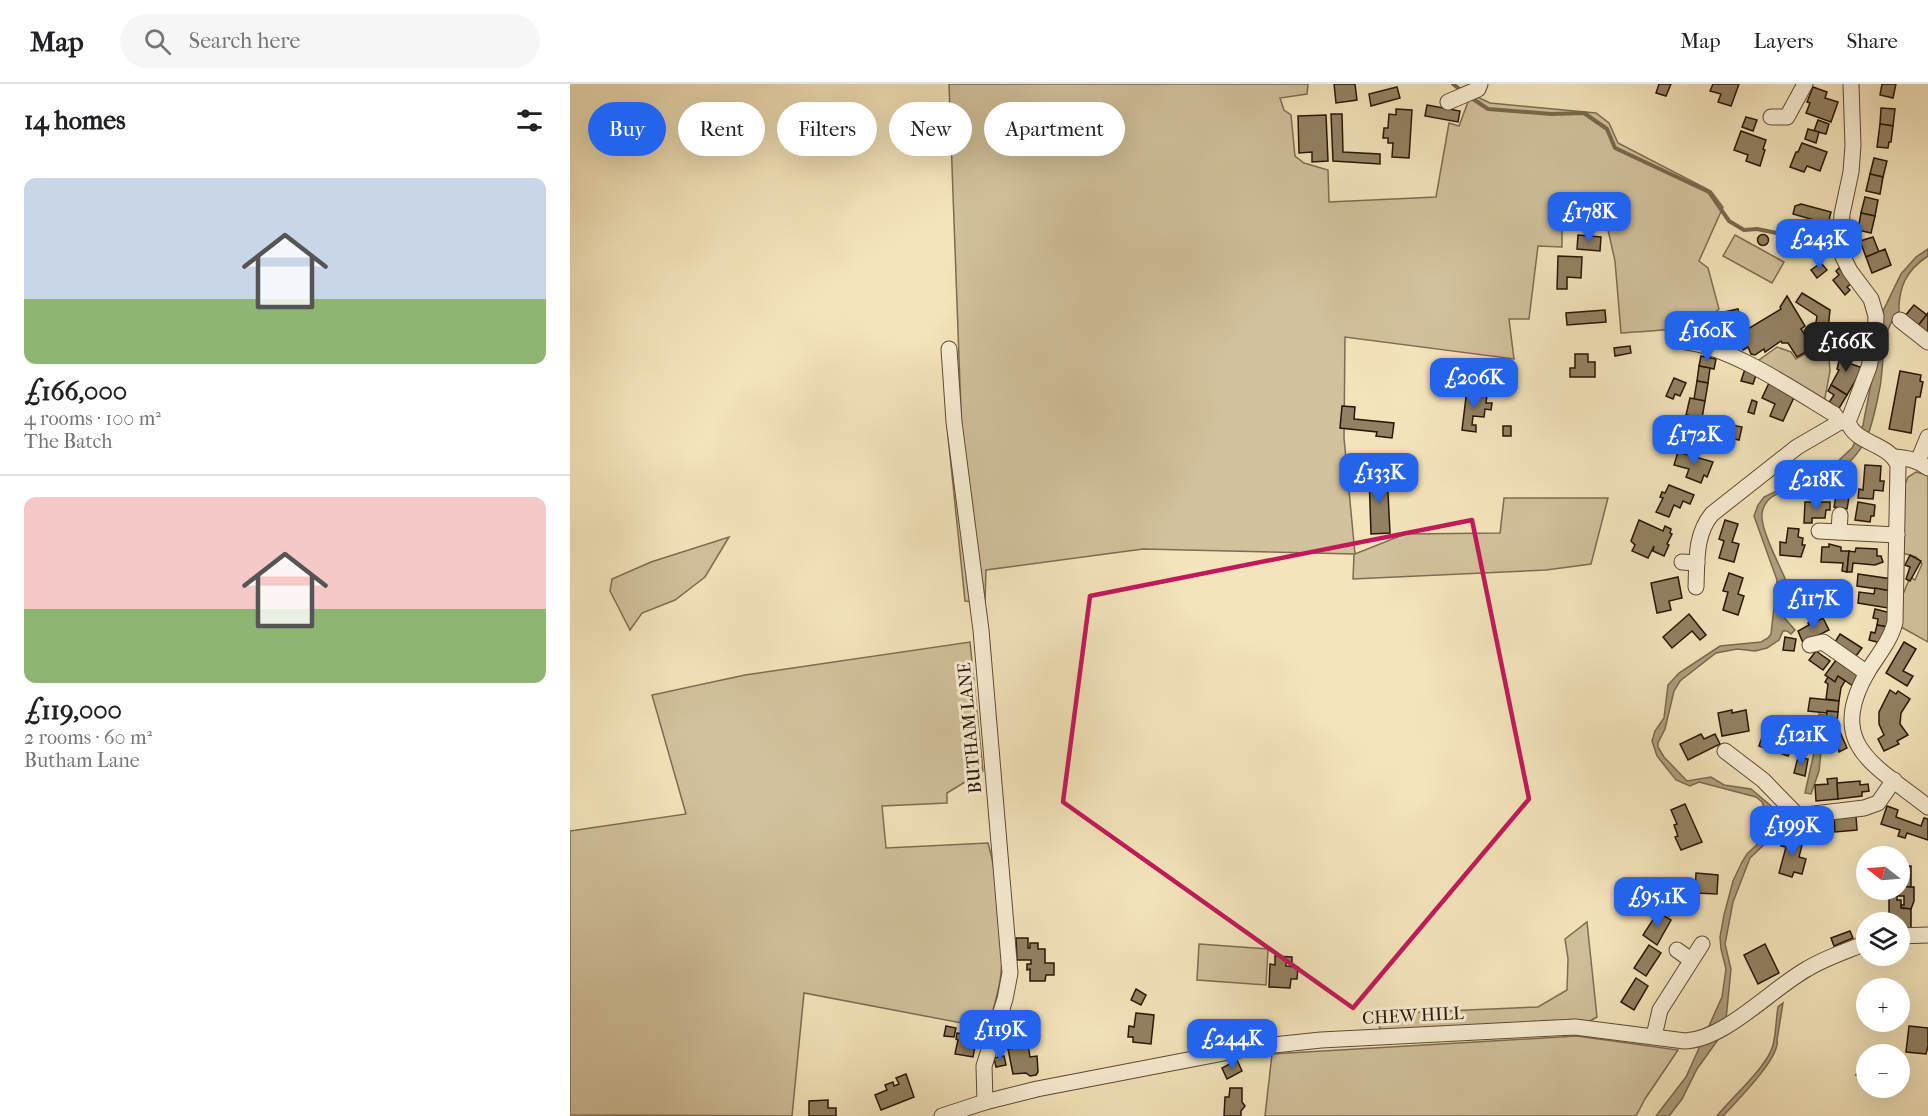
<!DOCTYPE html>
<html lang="en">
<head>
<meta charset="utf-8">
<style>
  :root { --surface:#fff; --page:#f6f6f6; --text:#202124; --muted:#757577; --line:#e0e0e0; --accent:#2563eb }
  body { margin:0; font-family:"IM FELL French Canon",serif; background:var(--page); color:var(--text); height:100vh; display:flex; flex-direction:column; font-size:22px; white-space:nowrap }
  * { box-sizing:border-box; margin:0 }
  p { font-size:20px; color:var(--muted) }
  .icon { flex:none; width:33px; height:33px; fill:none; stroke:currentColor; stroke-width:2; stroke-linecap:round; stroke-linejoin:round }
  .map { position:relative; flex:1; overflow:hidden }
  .side { display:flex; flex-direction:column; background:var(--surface); width:570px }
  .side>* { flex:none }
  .banner { position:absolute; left:18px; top:18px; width:570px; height:54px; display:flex; gap:12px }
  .needle { width:39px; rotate:287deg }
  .fabs { position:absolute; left:1286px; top:762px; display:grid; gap:12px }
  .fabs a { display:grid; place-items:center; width:54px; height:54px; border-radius:50%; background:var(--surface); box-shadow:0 6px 24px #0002; font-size:30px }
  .price { position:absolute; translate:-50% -51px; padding:0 14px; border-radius:12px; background:var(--accent); color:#fff; font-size:20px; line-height:39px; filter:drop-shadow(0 2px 3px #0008) }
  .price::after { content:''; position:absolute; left:50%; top:36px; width:18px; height:14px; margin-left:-9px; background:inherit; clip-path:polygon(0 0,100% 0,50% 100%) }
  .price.current { background:#222; color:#fff }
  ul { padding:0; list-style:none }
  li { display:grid; align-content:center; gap:12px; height:318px; padding:0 24px }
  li+li { border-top:2px solid var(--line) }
  li span { display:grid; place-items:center; height:186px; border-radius:12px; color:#555 }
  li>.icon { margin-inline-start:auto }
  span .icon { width:108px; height:108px; fill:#fffc; stroke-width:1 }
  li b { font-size:26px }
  h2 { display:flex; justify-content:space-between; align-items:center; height:72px; padding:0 24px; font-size:26px }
  .pill { padding:0 21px; border-radius:27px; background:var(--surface); box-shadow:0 6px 24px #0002; font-size:21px; line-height:54px }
  .pill.current { background:var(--accent); color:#fff }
  header { display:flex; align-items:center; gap:36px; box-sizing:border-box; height:84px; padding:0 30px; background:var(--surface); border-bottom:2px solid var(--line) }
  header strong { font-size:28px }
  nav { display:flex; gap:33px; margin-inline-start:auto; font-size:21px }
  .search { width:420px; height:54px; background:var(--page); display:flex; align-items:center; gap:15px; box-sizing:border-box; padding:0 21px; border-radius:33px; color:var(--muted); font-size:22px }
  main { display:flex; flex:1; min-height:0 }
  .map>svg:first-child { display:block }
  .green { fill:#d1c19c; stroke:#7d6c50; stroke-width:1.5 }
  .water { fill:#af9e7d; stroke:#79684d; stroke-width:1.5 }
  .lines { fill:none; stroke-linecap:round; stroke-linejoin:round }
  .stream { stroke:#79684d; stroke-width:4 }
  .building { fill:#938163; stroke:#291604; stroke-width:1.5 }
  .street-casing { stroke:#5c4a32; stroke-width:17 }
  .street { stroke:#f8edd3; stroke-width:15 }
  .marked { fill:none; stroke:#c2185b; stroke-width:4.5; stroke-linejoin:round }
  .labels { text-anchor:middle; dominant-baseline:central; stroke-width:6; stroke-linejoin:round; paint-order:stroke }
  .street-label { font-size:18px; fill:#291604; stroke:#f8edd3 }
</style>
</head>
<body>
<header>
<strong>Map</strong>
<div class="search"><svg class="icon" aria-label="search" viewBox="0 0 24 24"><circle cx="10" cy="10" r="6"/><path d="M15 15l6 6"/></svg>Search here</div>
<nav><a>Map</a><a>Layers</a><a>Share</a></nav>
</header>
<main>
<section class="side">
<h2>14 homes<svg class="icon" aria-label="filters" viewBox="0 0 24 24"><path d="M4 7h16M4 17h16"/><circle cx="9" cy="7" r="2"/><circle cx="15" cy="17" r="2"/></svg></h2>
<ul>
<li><span style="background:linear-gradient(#c9d6e8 65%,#8fb573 0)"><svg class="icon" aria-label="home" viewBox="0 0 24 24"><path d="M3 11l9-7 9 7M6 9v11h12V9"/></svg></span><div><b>£166,000</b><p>4 rooms · 100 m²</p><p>The Batch</p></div></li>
<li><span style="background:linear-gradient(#f6c9c9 60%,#8fb573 0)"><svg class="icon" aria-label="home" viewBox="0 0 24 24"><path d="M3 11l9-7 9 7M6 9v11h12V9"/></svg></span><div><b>£119,000</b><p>2 rooms · 60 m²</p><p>Butham Lane</p></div></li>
</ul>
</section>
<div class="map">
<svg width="1358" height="1032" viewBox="0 0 1358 1032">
  <rect width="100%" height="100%" fill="#f4e4bb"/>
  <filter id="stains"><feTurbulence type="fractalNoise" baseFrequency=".00333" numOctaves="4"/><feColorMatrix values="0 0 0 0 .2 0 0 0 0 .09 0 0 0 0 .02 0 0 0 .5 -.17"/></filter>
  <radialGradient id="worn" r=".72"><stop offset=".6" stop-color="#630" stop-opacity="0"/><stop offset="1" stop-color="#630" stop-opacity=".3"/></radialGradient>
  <g class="green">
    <path d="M379 0H738L737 10 710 14 714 26 721 31 725 72 734 79 758 86 759 118 866 113 879 39 889 42 901 10 920 19 1026 29 1039 39 1048 59 1141 107 1153 123 1129 177 1138 184 1149 225C1125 249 1083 246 1051 249L1045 177 1036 137 992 139V163L968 162 959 235H939L944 275 775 253 774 354 785 470 835 450 930 449 934 414H1038L1021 480 976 486 783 495 784 470 573 465 416 486 415 519 395 517 377 342 391 329Z"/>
    <polygon points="1165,151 1214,178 1202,199 1153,172"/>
    <polygon points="1240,243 1245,247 1257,250 1260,287 1254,319 1185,279 1207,263 1221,268 1226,275 1244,265 1234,246"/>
    <polygon points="1346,388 1358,391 1358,558 1331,543 1329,506 1334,508 1340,493 1345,496 1352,480 1346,473 1329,468 1334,403 1338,393"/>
    <polygon points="159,453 135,493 105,516 72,529 60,546 40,507 42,495 81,478"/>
    <path d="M400 558 413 687 377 709V719L312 722 316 764 418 759C428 794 435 853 431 889 429 908 423 926 418 944L234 909 222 1032 0 1031V747L116 730 82 611 175 591Z"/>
    <polygon points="1017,838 1027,933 1018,938 811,947 808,939 828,929 968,923 997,906 998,875 995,855"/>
    <polygon points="629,860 698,865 696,901 627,896"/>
    <polygon points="1007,952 1108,966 1075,1015 1066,1032 695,1032 702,970"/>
  </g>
  <g class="water">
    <path d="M1358 165V172C1336 186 1328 204 1329 230 1311 241 1314 284 1310 303 1307 318 1303 339 1297 353 1291 368 1272 388 1257 396 1240 407 1195 400 1192 430 1190 445 1211 484 1217 499 1217 510 1210 518 1211 530L1225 546 1221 550 1217 547H1213L1209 556 1197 564 1185 567 1167 565 1146 569 1110 597 1104 607 1095 645 1088 659V663L1094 673 1117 697 1141 693 1154 701 1181 705 1201 722 1204 736V747L1201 754 1180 774 1163 818 1155 860 1161 885 1156 935 1150 953 1127 985 1112 1015 1099 1032H1086L1116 993 1152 913 1156 885 1151 865 1150 853 1154 831 1163 797 1172 778 1177 770 1197 751 1199 736 1192 718 1186 713 1129 698 1120 702 1106 696 1087 672 1082 657 1085 647 1094 634 1098 601 1109 589 1150 562 1191 558 1198 554 1201 550 1207 496 1184 432 1188 421 1194 413 1213 404 1254 390 1282 364 1293 341 1309 259 1313 227 1331 190 1346 173Z"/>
    <polygon points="1249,630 1255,631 1249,687 1241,710 1235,709 1249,646"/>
    <path d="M1213 919 1207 956C1211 973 1166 1018 1153 1032H1147C1162 1013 1198 982 1203 961 1206 949 1206 935 1208 923Z"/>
  </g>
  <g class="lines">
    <g class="stream">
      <polyline points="883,0 892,7"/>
      <polyline points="900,13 918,25 981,30 1014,29 1037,45 1045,64 1139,108 1159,137 1174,146 1187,145 1242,156 1263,171"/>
    </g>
  </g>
  <g class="building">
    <polygon points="764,0 785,0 787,16 766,19"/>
    <polygon points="1089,0 1101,0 1096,12 1086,9"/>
    <polygon points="1143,0 1169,0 1161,22 1148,18 1151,10 1140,7"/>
    <polygon points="1312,0 1326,0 1323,14 1310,11"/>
    <polygon points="827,3 830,14 801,22 799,10"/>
    <polygon points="1243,3 1257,8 1255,14 1268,18 1261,38 1236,29 1240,19 1237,18"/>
    <polygon points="857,21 890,27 888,38 855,32"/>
    <polygon points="1311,24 1325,25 1323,42 1310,40"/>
    <polygon points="826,25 842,26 839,74 822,73 823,59 818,59 818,54 813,54 814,44 818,44 819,30 826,31"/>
    <polygon points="761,30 772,30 773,68 810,70 810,80 763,77"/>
    <polygon points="756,31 758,77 742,78 742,68 729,69 728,32"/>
    <polygon points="1176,33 1187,36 1183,47 1172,43"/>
    <polygon points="1248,36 1259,40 1256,50 1244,47"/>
    <polygon points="1310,40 1323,42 1321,58 1319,58 1318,64 1307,63"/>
    <polygon points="1238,45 1249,48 1246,59 1235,55"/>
    <polygon points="1171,47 1196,56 1193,65 1195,66 1190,82 1176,77 1178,71 1164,66"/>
    <polygon points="1232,59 1257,68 1250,87 1237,82 1234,88 1220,83 1226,68 1228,68"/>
    <polygon points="1304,74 1317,77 1313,93 1300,90"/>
    <polygon points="1300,90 1313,93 1310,110 1296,107"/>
    <polygon points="1295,113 1308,116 1305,132 1291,129"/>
    <polygon points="1231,120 1261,128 1258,140 1223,130 1225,122"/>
    <polygon points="1291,129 1305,132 1301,149 1288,146"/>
    <circle cx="1193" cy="156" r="5.5"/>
    <polygon points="1008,151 1031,153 1030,167 1007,165"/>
    <polygon points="1303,153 1309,168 1296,173 1290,157"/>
    <polygon points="1315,165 1321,181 1302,189 1296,173"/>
    <polygon points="988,172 1012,173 1011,194 997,193 997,205 987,205"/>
    <polygon points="1251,179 1257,186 1247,194 1241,186"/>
    <polygon points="1269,184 1282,199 1277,203 1280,206 1275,211 1263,196 1269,191 1266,187"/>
    <polygon points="1232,209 1260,226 1258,246 1245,244 1247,232 1226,218"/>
    <polygon points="1217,212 1235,242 1231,245 1243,264 1227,273 1218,259 1212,259 1211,257 1195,268 1194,265 1185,271 1181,270 1178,263 1173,266 1166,252 1211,225 1210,223"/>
    <polygon points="1344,221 1357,231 1347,243 1334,233"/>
    <polygon points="1168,225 1172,240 1133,249 1131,241 1148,238 1150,229"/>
    <polygon points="1035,226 1036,238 997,241 996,229"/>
    <polygon points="1358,229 1358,249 1347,243"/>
    <polygon points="1060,262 1061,269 1045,272 1044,264"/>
    <polygon points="1272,265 1281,267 1278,279 1293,284 1277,311 1261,301 1269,286 1267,285"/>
    <polygon points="1005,270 1018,270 1018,278 1025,278 1025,293 1000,293 1000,284 1005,284"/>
    <polygon points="1131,272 1146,275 1144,285 1129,282"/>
    <polygon points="1129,282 1140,284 1138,299 1127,297"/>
    <polygon points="1175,285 1186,291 1183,300 1171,297"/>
    <polygon points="1330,287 1351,291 1350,297 1353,298 1350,313 1346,313 1341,349 1319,345"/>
    <polygon points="1104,294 1116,299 1110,312 1105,310 1103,315 1096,312"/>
    <polygon points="1127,297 1138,299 1135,317 1124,315"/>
    <polygon points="1199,299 1225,311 1213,337 1200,332 1205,320 1192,314"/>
    <polygon points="1261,301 1277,311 1268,326 1258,320 1264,311 1258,307"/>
    <polygon points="897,305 910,306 909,310 917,311 916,319 922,319 921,326 915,325 914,333 903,332 902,341 906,341 906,348 892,346"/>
    <polygon points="1120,314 1135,317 1132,334 1116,331"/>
    <polygon points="1182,316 1187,318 1184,330 1178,328"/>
    <polygon points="772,322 785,323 784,335 824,339 822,354 806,352 807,348 770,344"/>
    <polygon points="1116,331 1132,334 1126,360 1111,357"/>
    <polygon points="1162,341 1172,343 1169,356 1160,354"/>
    <rect x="933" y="342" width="8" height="10"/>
    <polygon points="1108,368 1143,378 1137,393 1134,391 1131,399 1116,393 1119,385 1104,381"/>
    <polygon points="1295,381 1311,382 1310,397 1314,397 1313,407 1304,406 1303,415 1288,414 1289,405 1293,406"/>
    <polygon points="817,389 820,449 801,450 799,390"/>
    <polygon points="1099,401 1124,411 1120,420 1113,417 1110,424 1104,421 1099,433 1086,428 1093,414 1090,413 1092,408 1095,409"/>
    <polygon points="1266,411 1279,413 1277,425 1264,423"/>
    <polygon points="1235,418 1260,418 1260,426 1256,426 1255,434 1242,434 1242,439 1234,439"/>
    <polygon points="1288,418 1305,421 1304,432 1301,432 1300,438 1285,436"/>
    <polygon points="1069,436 1093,447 1095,442 1101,445 1100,449 1102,450 1097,460 1099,461 1094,472 1083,467 1084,462 1078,474 1062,467 1065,461 1061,457"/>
    <polygon points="1155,436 1168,440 1162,458 1169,460 1164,478 1149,474 1154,457 1149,455"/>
    <polygon points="1218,444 1229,445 1228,453 1233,454 1232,461 1235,461 1231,473 1210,471 1210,458 1216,459"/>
    <polygon points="1259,460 1271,463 1271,467 1279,467 1277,488 1272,487 1273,479 1251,478 1252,463 1259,463"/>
    <polygon points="1286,464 1307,465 1307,472 1311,472 1313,478 1305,481 1283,479 1282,488 1277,488 1279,467 1285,468"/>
    <polygon points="1340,471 1351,477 1340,497 1336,495 1340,483 1335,481"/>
    <polygon points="1159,489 1173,494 1168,510 1174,512 1168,531 1153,526 1158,508 1153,507"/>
    <polygon points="1288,490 1322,495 1321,507 1287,502"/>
    <polygon points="1108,493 1112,514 1099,517 1101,526 1087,529 1081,499"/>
    <polygon points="1305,504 1321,507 1318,524 1288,519 1289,508 1304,510"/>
    <polygon points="1305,525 1321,529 1318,543 1307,541 1308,535 1303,534"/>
    <polygon points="1119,530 1136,551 1130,556 1122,547 1102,564 1093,553"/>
    <polygon points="1253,534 1259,546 1233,559 1228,547 1239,541 1238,539 1245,535 1246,538"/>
    <polygon points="1307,541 1318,543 1311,559 1299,556 1301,548 1305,549"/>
    <polygon points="1270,550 1292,564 1286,572 1265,558"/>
    <polygon points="1215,553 1226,555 1224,567 1213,566"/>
    <polygon points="1334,558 1346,565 1333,587 1343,592 1337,602 1316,589"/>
    <polygon points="1246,567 1260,577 1253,586 1239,576"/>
    <polygon points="1266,576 1275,583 1277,580 1290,592 1283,602 1268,592 1265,598 1255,591"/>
    <polygon points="1268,592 1275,597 1271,604 1269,617 1256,615 1258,600 1255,598 1258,593 1265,598"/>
    <polygon points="1320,606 1326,610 1328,607 1340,615 1331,629 1330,640 1338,651 1327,657 1329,660 1314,667 1308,655 1314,651 1309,640 1309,628"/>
    <polygon points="1240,614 1269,617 1268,628 1257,627 1257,629 1238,627"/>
    <polygon points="1162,626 1162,629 1176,626 1179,647 1152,652 1148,629"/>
    <polygon points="1257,627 1268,628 1266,651 1270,648 1277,664 1269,668 1268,664 1262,667 1254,652"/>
    <polygon points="1194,647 1224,657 1218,672 1189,662"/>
    <polygon points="1131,650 1134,655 1145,650 1150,660 1118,676 1110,660"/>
    <polygon points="1228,673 1238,675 1235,692 1224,689"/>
    <polygon points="1267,694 1268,715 1246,717 1245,701 1258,700 1257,695"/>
    <polygon points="1290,697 1290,701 1298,700 1299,707 1292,708 1292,712 1268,715 1267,699"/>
    <polygon points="1115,720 1132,758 1111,766 1105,753 1108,752 1104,741 1107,740 1101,726"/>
    <polygon points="1317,722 1328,726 1326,733 1351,742 1354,734 1358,735 1358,756 1337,749 1335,754 1328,752 1330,746 1311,740"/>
    <polygon points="1286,732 1287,746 1265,748 1264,733"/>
    <polygon points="1214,752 1233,757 1229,773 1236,775 1232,790 1224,788 1222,793 1209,789 1216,763 1211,762"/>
    <polygon points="1331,782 1341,782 1341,803 1330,803 1329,788 1331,788"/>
    <polygon points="1126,789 1148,791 1147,810 1125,809"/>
    <polygon points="1112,797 1125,818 1099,832 1090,816 1104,808 1101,804"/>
    <polygon points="1329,803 1344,803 1344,817 1341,825 1331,824 1331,821 1334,821 1334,812 1327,812"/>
    <polygon points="1319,808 1327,809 1327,816 1331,816 1331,824 1341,825 1341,847 1329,846 1329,838 1319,838"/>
    <polygon points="1088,828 1101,836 1087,861 1073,851"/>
    <polygon points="1280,847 1283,854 1264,862 1261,854"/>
    <polygon points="446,854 458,854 458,864 460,864 460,859 468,859 468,865 475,865 475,879 484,879 484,891 476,891 475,897 460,897 460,885 457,886 457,880 461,880 461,876 447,876"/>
    <polygon points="1195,860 1209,889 1188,900 1174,871"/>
    <polygon points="1079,861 1091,869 1076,892 1064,884"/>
    <polygon points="705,872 722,873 722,878 716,878 716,882 728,883 727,895 721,895 720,904 699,903 700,880 705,881"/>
    <polygon points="1066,894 1078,902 1064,926 1051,918"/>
    <polygon points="566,905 576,911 571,921 561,916"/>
    <polygon points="566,929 584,931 581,960 563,958 563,953 558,953 559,942 564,943"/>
    <polygon points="376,942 386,944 384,953 374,952"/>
    <polygon points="1339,942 1358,944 1358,962 1356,970 1336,968"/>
    <polygon points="387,949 407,952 403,973 385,970 388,956 386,955"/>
    <polygon points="458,961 460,973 467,972 468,988 466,991 460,992 456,989 443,990 438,965"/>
    <polygon points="434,972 436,981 426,983 424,974"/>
    <polygon points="667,976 672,987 657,995 652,984"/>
    <polygon points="1294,981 1296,982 1296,999 1286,991"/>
    <polygon points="336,990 344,1013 311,1026 305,1011 317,1006 315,1001 323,998 324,1002 329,1000 326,994"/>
    <polygon points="660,1004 672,1004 672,1018 675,1022 671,1027 671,1032 654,1032 655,1013 659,1013"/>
    <polygon points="258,1016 258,1024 266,1024 266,1032 239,1032 239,1017"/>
  </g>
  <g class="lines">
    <g class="street-casing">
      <g id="street">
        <polyline points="878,18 908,5 910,0"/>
        <polyline points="1201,33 1217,33 1235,0"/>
        <polyline points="1330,236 1358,258"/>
        <path d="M1116 258C1161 263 1224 306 1264 330L1270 338H1278"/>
        <polyline points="379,265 384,338 411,546 440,889 435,915 414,982 415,1018"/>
        <path d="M1278 338C1286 361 1318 358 1328 381L1325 538C1321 556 1308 571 1298 587 1255 661 1305 681 1358 723"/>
        <polyline points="1278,338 1299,283 1305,255 1306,232 1301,215 1280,187 1273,173 1270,158 1272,130 1281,88 1283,61 1281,0"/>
        <path d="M1324 373C1338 374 1347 376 1358 384"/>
        <polyline points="1348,377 1358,353"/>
        <polyline points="1249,447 1327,451"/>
        <polyline points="1269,448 1270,431"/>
        <polyline points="1112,478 1127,479"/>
        <path d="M1126 503C1127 477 1125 450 1142 430L1227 363 1270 338"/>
        <polyline points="1240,561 1253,558 1297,589"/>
        <polyline points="1155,667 1193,696 1228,732"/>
        <polyline points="1219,733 1294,724 1308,719 1324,696"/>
        <polyline points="1329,852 1358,851"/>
        <polyline points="1107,866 1121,876"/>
        <polyline points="1084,952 1090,926 1132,860"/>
        <path d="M372 1032 415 1018 467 1005 685 963 751 956 1005 943 1115 957C1156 955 1201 905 1237 885 1255 874 1277 867 1296 859"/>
      </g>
    </g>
    <use href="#street" class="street"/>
  </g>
  <path class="marked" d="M902 436 959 715 783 924 493 718 520 512Z"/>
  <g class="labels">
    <g class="street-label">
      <text transform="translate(400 644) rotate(-95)">BUTHAM LANE</text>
      <text transform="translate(843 932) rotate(-3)">CHEW HILL</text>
    </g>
  </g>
  <rect width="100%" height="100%" filter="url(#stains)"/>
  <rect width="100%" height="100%" fill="url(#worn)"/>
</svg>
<div class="fabs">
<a><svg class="needle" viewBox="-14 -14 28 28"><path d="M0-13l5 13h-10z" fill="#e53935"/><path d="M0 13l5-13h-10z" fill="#757577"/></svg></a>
<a><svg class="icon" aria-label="layers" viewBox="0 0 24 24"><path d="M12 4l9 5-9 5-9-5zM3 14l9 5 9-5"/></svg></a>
<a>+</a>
<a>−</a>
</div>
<b class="price" style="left:1019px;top:159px">£178K</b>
<b class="price" style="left:1249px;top:186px">£243K</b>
<b class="price" style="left:1137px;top:278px">£160K</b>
<b class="price current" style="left:1276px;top:289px">£166K</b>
<b class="price" style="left:904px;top:325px">£206K</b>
<b class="price" style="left:1124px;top:382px">£172K</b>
<b class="price" style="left:809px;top:420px">£133K</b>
<b class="price" style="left:1246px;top:427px">£218K</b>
<b class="price" style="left:1243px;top:546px">£117K</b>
<b class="price" style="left:1231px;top:682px">£121K</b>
<b class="price" style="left:1222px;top:773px">£199K</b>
<b class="price" style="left:1087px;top:844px">£95.1K</b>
<b class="price" style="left:430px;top:977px">£119K</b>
<b class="price" style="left:662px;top:986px">£244K</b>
<div class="banner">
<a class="pill current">Buy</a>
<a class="pill">Rent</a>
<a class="pill">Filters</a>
<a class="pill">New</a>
<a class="pill">Apartment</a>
</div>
</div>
</main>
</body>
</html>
